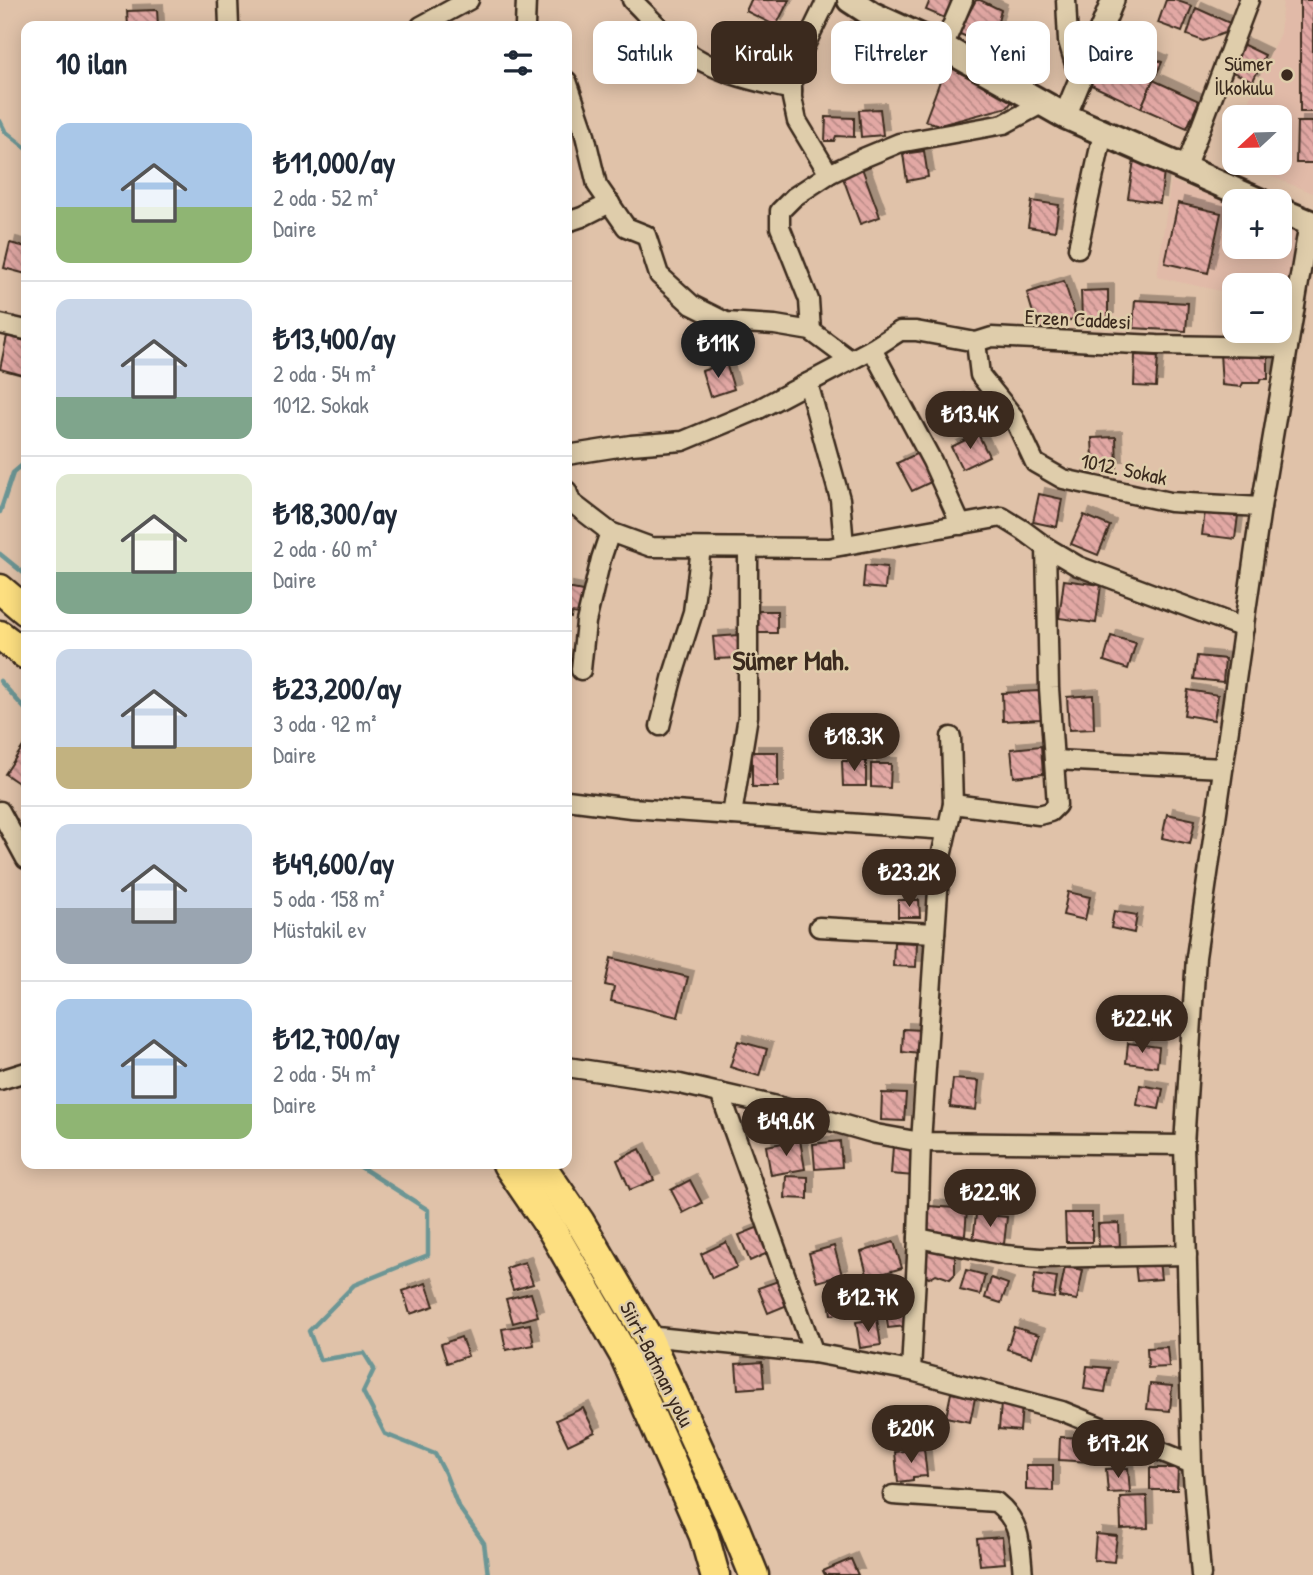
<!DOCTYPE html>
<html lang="tr">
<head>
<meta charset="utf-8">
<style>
  :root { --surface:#fff; --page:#f6f6f7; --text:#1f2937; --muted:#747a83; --line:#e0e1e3; --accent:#3b2a1e }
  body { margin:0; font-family:"Patrick Hand",sans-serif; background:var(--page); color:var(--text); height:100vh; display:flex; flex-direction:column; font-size:26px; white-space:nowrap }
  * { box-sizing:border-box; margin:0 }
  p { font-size:23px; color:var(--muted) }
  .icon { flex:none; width:38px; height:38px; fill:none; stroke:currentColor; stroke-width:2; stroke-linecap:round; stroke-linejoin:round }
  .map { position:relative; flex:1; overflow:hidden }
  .details { position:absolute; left:21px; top:21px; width:551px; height:1148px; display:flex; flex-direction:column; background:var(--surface); border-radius:14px; box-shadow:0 4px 18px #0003 }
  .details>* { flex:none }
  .top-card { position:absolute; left:593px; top:21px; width:614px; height:63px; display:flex; gap:14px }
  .needle { width:46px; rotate:248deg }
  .tools { position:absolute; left:1222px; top:105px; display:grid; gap:14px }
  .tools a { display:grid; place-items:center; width:70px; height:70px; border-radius:14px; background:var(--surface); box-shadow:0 4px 18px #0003; font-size:35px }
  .price { position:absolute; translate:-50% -60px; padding:0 16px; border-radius:24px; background:var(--accent); color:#fff; font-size:23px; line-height:46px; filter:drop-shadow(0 2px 4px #0008) }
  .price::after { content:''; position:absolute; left:50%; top:42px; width:21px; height:16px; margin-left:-10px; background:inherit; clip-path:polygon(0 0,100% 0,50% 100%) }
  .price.active { background:#222; color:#fff }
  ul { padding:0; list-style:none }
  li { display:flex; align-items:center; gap:21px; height:175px; padding:0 35px }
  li+li { border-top:2px solid var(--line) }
  li span { display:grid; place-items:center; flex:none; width:196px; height:140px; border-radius:14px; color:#555 }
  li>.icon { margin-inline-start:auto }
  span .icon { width:84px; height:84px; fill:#fffc; stroke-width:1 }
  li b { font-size:30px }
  h2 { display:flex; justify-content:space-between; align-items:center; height:84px; padding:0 35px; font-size:30px }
  .tag { padding:0 24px; border-radius:14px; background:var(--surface); box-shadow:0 4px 18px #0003; font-size:24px; line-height:63px }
  .tag.active { background:var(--accent); color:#fff }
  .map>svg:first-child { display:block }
  .built { fill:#e1baa8 }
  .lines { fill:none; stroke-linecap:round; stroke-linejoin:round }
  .stream { stroke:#6c9695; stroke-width:4.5 }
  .building { fill:url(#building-back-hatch); stroke:#3b2a1e; stroke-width:2; filter:url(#shadow) }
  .minor-casing { stroke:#3b2a1e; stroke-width:23 }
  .tertiary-casing { stroke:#3b2a1e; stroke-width:26 }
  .secondary-casing { stroke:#3b2a1e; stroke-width:30 }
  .trunk-casing { stroke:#3b2a1e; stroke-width:33 }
  .minor { stroke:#dfcdab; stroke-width:18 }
  .tertiary { stroke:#dfcdab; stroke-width:21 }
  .secondary { stroke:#dfcdab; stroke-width:24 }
  .trunk { stroke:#fddf80; stroke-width:28 }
  .poi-dot { fill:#3b2a1e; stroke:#dfcdab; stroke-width:2.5 }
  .labels { text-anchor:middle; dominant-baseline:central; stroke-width:5; stroke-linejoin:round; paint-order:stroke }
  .poi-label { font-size:21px; fill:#3b2a1e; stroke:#dfcdab; text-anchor:end }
  .street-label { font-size:21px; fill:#3b2a1e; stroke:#dfcdab }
  .district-label { font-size:28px; font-weight:bold; fill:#3b2a1e; stroke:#dfcdab }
</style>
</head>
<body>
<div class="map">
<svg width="1313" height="1575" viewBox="0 0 1313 1575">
  <defs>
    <pattern id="building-back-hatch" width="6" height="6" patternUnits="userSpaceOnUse" patternTransform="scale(1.75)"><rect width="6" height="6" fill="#e2a8a4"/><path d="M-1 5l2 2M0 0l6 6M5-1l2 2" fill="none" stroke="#b88985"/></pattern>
    <filter id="shadow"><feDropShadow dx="6" dy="-6" stdDeviation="0" flood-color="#0004"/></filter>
  </defs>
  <rect width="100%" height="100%" fill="#e0c2a9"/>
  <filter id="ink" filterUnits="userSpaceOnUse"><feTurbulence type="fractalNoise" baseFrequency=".0143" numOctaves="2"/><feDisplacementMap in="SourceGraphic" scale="14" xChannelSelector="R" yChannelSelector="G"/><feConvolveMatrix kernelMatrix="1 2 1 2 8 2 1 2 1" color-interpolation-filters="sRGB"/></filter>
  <g filter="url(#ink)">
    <g class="built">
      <polygon points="1283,0 1313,0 1313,193 1237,163 1279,163 1279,117 1241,117 1280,33"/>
      <polygon points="1171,181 1234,205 1234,247 1279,247 1279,223 1296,229 1285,304 1279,303 1279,285 1234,285 1234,294 1157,277"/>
    </g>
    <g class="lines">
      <g class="stream">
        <polyline points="0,121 5,131 26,148"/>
        <polyline points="0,512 13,473 26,462"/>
        <polyline points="0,554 26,575"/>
        <polyline points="0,681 26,710"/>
        <polyline points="356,1164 428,1210 428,1255 354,1285 309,1331 320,1360 364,1353 374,1369 363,1392 385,1434 435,1454 445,1473 458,1506 484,1543 488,1575"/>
      </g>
    </g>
    <g class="building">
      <polygon points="751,0 789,0 776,26 746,11"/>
      <polygon points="930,0 955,0 947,19 926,10"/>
      <polygon points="976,0 980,0 1001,10 991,48 958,33"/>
      <polygon points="1166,0 1175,0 1192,6 1182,32 1158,23"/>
      <rect x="1300" y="0" width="13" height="112"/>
      <polygon points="1196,8 1232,24 1230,31 1203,41 1187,35"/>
      <polygon points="157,10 158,26 128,26 127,11"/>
      <polygon points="851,22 878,35 865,66 837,53"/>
      <polygon points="1113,32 1145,47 1142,53 1162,62 1141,108 1089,84"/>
      <polygon points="1242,44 1265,55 1253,81 1230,71"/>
      <polygon points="946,65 1013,100 1008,107 940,125 925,121"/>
      <polygon points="1153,80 1199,101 1187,128 1141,108"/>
      <polygon points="880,109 883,135 861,137 859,110"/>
      <polygon points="826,117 854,118 854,137 836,136 834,141 825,141"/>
      <polygon points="1297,122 1313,122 1313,163 1296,163"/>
      <polygon points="924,151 928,177 907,181 903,154"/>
      <polygon points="1134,160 1165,165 1160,203 1128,198"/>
      <polygon points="862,168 880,217 860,224 842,175"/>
      <polygon points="1032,201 1059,205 1055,231 1028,227"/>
      <polygon points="1178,203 1221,213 1208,273 1165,263"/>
      <polygon points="10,243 26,247 26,274 4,268"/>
      <polygon points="1064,281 1076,318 1038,330 1027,293"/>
      <polygon points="1108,290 1108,319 1082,319 1081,291"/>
      <polygon points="1135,300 1188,303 1186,331 1133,328"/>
      <polygon points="7,336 26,341 26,376 0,369"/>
      <polygon points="1220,353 1268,353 1268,379 1261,379 1259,383 1243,383 1241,387 1222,385"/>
      <polygon points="1135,355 1158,356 1156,387 1134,386"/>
      <polygon points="726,363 734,389 710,397 702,371"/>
      <polygon points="958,399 969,425 949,433 938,407"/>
      <polygon points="978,434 989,456 962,469 951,447"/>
      <polygon points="1116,437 1117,467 1102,467 1101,459 1093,459 1092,438"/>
      <polygon points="918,453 933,481 912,491 897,463"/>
      <polygon points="1039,494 1062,499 1057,527 1033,522"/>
      <polygon points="1205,511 1238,515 1235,539 1202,535"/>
      <polygon points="1084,515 1110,526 1098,555 1071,544"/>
      <polygon points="865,565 887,567 885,589 863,587"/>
      <polygon points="1064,580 1101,585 1096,623 1059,618"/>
      <polygon points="567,588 583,591 579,614 572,613 571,618 567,617"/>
      <rect x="755" y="611" width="22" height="22"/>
      <polygon points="738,635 739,658 715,659 713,637"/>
      <polygon points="1111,636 1136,643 1128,669 1104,661"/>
      <polygon points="1197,656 1225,659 1223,682 1194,679"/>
      <polygon points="1188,690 1218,695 1214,720 1184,715"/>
      <polygon points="1039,691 1041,719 1003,721 1002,693"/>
      <polygon points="1093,695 1094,729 1069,730 1067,697"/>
      <polygon points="26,742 26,788 5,774"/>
      <polygon points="1041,746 1043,774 1014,777 1011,749"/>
      <rect x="752" y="752" width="26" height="35"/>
      <polygon points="842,761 866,761 866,786 843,786"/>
      <polygon points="871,764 891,764 890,788 871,787"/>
      <polygon points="1167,814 1195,820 1190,844 1162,838"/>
      <polygon points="1068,892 1090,897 1085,920 1063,915"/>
      <polygon points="898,900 919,900 920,917 898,917"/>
      <polygon points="1114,911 1137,915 1134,933 1111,928"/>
      <polygon points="894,942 917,943 916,967 893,966"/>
      <polygon points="611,958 688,977 678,1017 611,1001 614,987 605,985"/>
      <polygon points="903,1029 922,1030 920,1054 902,1052"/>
      <polygon points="738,1041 767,1049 759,1076 730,1067"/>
      <polygon points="1128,1043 1159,1047 1157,1067 1126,1063"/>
      <polygon points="953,1079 979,1081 976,1110 950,1107"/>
      <polygon points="1140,1085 1163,1089 1159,1109 1137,1105"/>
      <polygon points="882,1093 906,1094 904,1121 881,1120"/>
      <polygon points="800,1140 805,1169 771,1175 766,1146"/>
      <polygon points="840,1141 842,1167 815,1169 813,1144"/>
      <polygon points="893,1146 916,1148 914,1176 891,1174"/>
      <polygon points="640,1149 654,1180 630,1190 617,1160"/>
      <polygon points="786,1176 808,1177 808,1199 785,1198"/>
      <polygon points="690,1180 702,1203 683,1213 671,1190"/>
      <polygon points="929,1206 967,1209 965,1235 927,1231"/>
      <polygon points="1065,1213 1092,1213 1092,1242 1066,1242"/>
      <polygon points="976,1214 1007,1217 1004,1244 973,1242"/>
      <polygon points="1119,1223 1120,1249 1099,1250 1098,1224"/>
      <polygon points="759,1227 770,1252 750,1261 739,1235"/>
      <polygon points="726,1242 737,1267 712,1278 701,1254"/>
      <polygon points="894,1242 902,1268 868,1278 861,1252"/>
      <polygon points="834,1246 842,1275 817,1282 809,1253"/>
      <polygon points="924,1248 955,1250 955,1274 950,1279 936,1274 929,1278 923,1275"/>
      <polygon points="1159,1261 1161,1279 1137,1281 1135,1263"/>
      <polygon points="525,1262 533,1284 513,1290 506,1268"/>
      <polygon points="1065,1267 1083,1270 1077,1300 1059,1297"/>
      <polygon points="966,1270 985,1275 980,1295 960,1290"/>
      <polygon points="1035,1274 1057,1277 1054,1298 1032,1295"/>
      <polygon points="991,1278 1008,1284 1001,1303 985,1298"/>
      <polygon points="781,1280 790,1304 768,1313 758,1288"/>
      <polygon points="426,1283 434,1306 410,1314 403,1291"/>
      <polygon points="844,1290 847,1313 831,1315 828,1292"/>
      <polygon points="531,1293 538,1316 513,1323 506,1299"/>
      <polygon points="903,1303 906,1326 888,1328 885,1305"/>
      <polygon points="877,1319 881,1345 860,1348 856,1322"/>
      <polygon points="530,1324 534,1345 506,1350 502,1329"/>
      <polygon points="1014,1327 1039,1335 1032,1357 1007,1349"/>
      <polygon points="461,1337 468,1356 447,1363 441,1344"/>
      <polygon points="1167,1347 1169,1367 1148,1368 1147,1348"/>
      <polygon points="762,1362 764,1387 738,1389 736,1364"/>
      <polygon points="1087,1366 1109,1368 1105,1392 1084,1389"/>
      <polygon points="1150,1384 1172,1386 1170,1411 1147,1409"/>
      <polygon points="951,1393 975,1398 970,1422 946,1417"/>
      <polygon points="1001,1403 1022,1404 1020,1431 999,1429"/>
      <polygon points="583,1408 595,1432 568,1445 556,1420"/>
      <polygon points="1060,1437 1092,1438 1090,1462 1059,1460"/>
      <polygon points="924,1449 927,1476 913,1477 913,1480 898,1482 895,1452"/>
      <polygon points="1026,1465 1053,1465 1053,1491 1026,1490"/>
      <polygon points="1128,1468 1130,1492 1108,1493 1106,1469"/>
      <polygon points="1150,1468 1178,1468 1177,1490 1150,1490"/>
      <polygon points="1147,1496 1148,1528 1121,1529 1120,1497"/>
      <polygon points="1096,1534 1117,1536 1114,1562 1094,1560"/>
      <polygon points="1002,1537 1005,1563 980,1565 977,1539"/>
      <polygon points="851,1559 858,1575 825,1575 823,1571"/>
    </g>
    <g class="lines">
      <g class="minor-casing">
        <g id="minor">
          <polyline points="228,0 229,26"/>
          <path d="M632 0C649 17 665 35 684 50 715 73 754 81 792 90"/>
          <polyline points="827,0 792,72 792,98 797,121 829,174"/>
          <polyline points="1066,0 1068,41 1080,81"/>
          <polyline points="421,26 469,0"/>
          <polyline points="525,26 526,0"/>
          <polyline points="943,47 963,0"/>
          <polyline points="567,81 584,131 597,185 626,227 646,235 659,275 692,305 726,322 775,325 811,331 850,360"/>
          <polyline points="1185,169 1249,0"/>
          <polyline points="567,222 582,217 610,203"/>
          <polyline points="1078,248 1103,133"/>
          <polyline points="0,324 26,330"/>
          <polyline points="811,331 809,300 780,227 780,211 794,197 829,174 858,160 899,143 1004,124 1043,103"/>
          <polyline points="976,342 980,375 1013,416 1035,463 1063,479 1170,502 1261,507"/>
          <polyline points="872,349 932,461 961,525"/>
          <polyline points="808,383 840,499 844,545"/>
          <polyline points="567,455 631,445 683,441 755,411 872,349 900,331 916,331 976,342 992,337 1157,345 1288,347"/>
          <polyline points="567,491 571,502 610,532 651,547 829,548 1002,517 1023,530 1046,547 1078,566 1244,628"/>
          <polyline points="581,670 586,622 601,559 610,532"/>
          <polyline points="660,726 673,675 693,612 701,548"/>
          <polyline points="1054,760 1223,768"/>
          <polyline points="567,800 631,808 947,830"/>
          <polyline points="953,804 1039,815 1050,812 1057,805 1049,688 1046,547"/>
          <polyline points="0,811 26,859"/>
          <polyline points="732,815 748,716 748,548"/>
          <polyline points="819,927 935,933"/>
          <polyline points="567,1067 680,1084 781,1107 876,1134 921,1142 1184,1145"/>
          <polyline points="0,1080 26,1072"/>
          <polyline points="720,1093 781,1263 814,1353"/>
          <polyline points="918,1238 1005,1255 1040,1258 1187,1255"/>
          <polyline points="647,1336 814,1353 911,1371 1062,1411 1192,1464"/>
          <polyline points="911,1371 918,1238 921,1142 940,861 953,804 951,737"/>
          <path d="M893 1495 996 1502C1022 1523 1020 1544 1023 1575"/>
          <polyline points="1201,1575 1192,1464 1184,1145 1196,957 1261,507 1309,223"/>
        </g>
      </g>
      <g class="tertiary-casing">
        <polyline id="tertiary" points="1065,116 1113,0"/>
      </g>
      <g class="secondary-casing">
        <g id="secondary">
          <polyline points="850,0 873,15 943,47 1065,116 1259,201"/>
          <polyline points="1279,210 1313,224"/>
        </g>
      </g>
      <g class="trunk-casing">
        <g id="trunk">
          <polyline points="0,589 26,611"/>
          <polyline points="0,635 26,655"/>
          <polyline points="507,1164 552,1230 624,1355 687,1497 704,1536 715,1575"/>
          <polyline points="540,1164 580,1222 647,1336 732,1521 754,1575"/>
        </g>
      </g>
      <use href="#minor" class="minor"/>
      <use href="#tertiary" class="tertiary"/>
      <use href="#secondary" class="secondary"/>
      <use href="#trunk" class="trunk"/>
    </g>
  </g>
  <circle class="poi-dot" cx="1287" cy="75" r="7"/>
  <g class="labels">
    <g class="poi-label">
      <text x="1273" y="63">Sümer<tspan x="1273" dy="24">İlkokulu</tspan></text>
    </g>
    <g class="street-label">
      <text transform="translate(1078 319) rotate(3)">Erzen Caddesi</text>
      <text transform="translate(1124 469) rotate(12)">1012. Sokak</text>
      <text transform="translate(657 1364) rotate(63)">Siirt-Batman yolu</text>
    </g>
    <g class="district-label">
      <text x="791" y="660">Sümer Mah.</text>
    </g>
  </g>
</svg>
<div class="tools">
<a><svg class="needle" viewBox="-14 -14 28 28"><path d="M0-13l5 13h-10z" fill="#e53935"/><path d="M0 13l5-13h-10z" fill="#747a83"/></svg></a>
<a>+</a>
<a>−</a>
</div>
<b class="price active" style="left:718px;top:380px">₺11K</b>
<b class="price" style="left:970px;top:451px">₺13.4K</b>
<b class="price" style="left:854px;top:773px">₺18.3K</b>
<b class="price" style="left:909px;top:909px">₺23.2K</b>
<b class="price" style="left:1142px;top:1055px">₺22.4K</b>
<b class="price" style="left:786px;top:1158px">₺49.6K</b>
<b class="price" style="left:990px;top:1229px">₺22.9K</b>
<b class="price" style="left:868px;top:1334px">₺12.7K</b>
<b class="price" style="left:911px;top:1465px">₺20K</b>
<b class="price" style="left:1118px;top:1480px">₺17.2K</b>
<div class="top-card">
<a class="tag">Satılık</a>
<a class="tag active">Kiralık</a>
<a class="tag">Filtreler</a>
<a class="tag">Yeni</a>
<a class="tag">Daire</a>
</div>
<section class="details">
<h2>10 ilan<svg class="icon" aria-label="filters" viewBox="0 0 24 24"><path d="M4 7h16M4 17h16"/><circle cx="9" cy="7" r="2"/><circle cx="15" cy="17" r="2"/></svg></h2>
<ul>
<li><span style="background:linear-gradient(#a9c7e8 60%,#8fb573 0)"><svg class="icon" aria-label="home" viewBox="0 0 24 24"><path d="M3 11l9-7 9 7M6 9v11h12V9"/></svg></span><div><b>₺11,000/ay</b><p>2 oda · 52 m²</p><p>Daire</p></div></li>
<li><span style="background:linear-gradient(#c9d6e8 70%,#7fa58c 0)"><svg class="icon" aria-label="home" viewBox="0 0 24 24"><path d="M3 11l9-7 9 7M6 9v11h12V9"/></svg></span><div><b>₺13,400/ay</b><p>2 oda · 54 m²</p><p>1012. Sokak</p></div></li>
<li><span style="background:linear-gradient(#dfe7d0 70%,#7fa58c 0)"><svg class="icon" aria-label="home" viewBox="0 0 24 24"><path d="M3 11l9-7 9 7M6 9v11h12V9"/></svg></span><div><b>₺18,300/ay</b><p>2 oda · 60 m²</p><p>Daire</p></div></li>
<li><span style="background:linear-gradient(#c9d6e8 70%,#c2b280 0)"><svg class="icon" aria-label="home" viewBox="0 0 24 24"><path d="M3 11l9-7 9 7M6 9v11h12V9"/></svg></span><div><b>₺23,200/ay</b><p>3 oda · 92 m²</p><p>Daire</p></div></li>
<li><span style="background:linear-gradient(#c9d6e8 60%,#9aa5b1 0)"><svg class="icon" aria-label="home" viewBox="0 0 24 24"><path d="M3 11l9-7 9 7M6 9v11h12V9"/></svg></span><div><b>₺49,600/ay</b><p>5 oda · 158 m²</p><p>Müstakil ev</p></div></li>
<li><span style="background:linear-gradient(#a9c7e8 75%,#8fb573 0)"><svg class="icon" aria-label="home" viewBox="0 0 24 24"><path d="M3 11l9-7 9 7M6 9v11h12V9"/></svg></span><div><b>₺12,700/ay</b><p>2 oda · 54 m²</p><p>Daire</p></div></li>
</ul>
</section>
</div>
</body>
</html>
